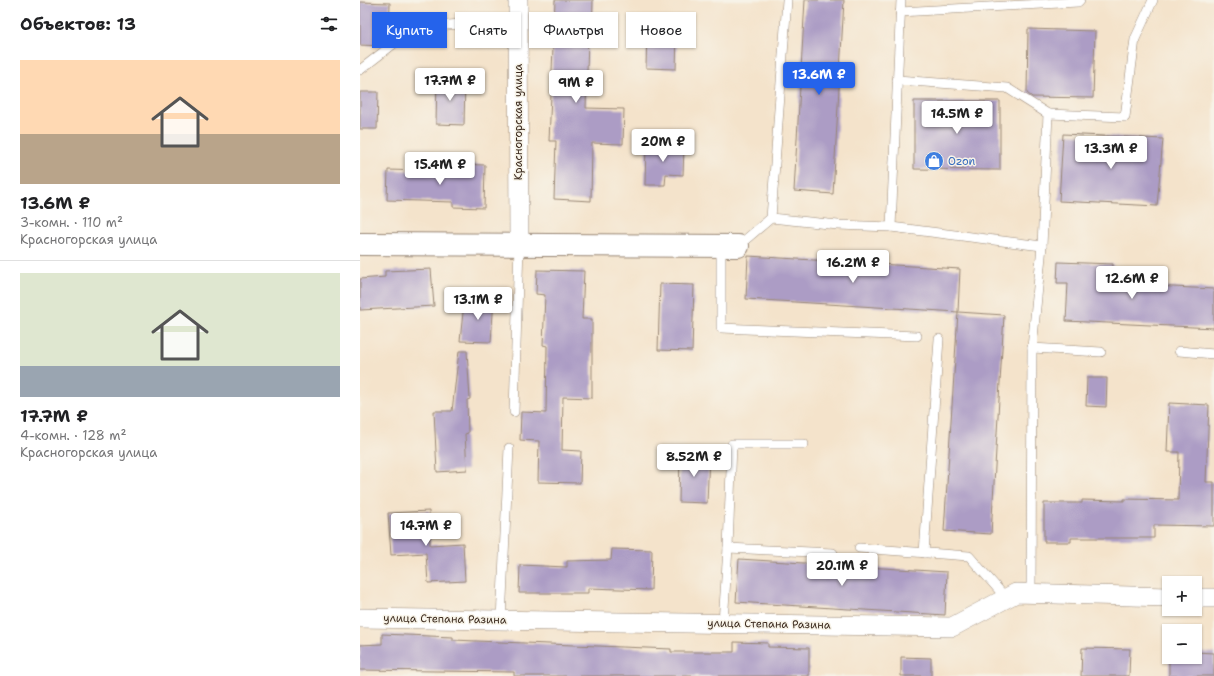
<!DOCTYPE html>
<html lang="ru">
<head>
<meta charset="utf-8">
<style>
  :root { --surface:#fff; --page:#f6f6f6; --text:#202124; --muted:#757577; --line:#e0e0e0; --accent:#2563eb }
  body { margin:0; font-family:"Shantell Sans",sans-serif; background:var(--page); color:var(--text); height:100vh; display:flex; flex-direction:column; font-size:15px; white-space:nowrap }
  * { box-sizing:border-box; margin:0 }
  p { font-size:13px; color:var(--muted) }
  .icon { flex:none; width:22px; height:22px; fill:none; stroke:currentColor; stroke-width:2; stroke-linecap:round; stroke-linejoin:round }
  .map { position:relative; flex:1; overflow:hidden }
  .side { display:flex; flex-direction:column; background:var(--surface); width:360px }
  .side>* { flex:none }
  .hud { position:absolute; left:12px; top:12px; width:380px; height:36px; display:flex; gap:8px }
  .controls { position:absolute; left:802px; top:576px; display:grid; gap:8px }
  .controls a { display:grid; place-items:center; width:40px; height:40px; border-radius:0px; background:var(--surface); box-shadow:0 1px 3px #0004; font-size:20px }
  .price { position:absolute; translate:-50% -34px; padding:0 9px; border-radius:4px; background:#fff; color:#222; font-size:13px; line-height:26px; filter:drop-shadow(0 1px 2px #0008) }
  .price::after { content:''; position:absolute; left:50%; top:24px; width:12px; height:9px; margin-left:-6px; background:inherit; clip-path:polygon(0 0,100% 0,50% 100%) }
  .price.on { background:var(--accent); color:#fff }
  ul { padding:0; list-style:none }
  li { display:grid; align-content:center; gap:8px; height:212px; padding:0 20px }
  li+li { border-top:1px solid var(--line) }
  li span { display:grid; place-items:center; height:124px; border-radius:0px; color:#555 }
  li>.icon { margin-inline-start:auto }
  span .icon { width:72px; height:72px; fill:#fffc; stroke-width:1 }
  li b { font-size:17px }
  h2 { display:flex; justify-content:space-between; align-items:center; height:48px; padding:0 20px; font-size:17px }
  .pill { padding:0 14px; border-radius:0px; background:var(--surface); box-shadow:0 1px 3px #0004; font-size:14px; line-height:36px }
  .pill.on { background:var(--accent); color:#fff }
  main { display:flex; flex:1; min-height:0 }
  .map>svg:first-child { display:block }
  .building { fill:#ac9cc5 }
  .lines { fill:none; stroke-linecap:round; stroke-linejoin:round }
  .service-casing { stroke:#988674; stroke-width:10 }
  .minor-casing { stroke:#988674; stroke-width:20 }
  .tertiary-casing { stroke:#988674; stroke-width:24 }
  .service { stroke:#fff; stroke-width:9 }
  .minor { stroke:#fff; stroke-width:19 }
  .tertiary { stroke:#fff; stroke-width:22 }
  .labels { text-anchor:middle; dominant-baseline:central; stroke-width:3; stroke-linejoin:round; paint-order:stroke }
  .street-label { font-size:11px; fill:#3b2a1e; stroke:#f7f3e8 }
  .shop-label { font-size:11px; fill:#366cbe; stroke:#f7f3e8; text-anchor:start }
</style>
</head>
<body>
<main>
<section class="side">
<h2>Объектов: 13<svg class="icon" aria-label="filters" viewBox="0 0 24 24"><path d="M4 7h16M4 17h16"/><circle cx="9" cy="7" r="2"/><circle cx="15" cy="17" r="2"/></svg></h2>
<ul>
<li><span style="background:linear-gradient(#ffd9b3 60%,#b9a48a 0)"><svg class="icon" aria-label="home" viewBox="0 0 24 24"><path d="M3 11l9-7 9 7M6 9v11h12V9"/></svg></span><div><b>13.6M ₽</b><p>3-комн. · 110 m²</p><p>Красногорская улица</p></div></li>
<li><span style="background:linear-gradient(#dfe7d0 75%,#9aa5b1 0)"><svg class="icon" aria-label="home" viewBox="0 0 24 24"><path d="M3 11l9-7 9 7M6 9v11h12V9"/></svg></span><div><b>17.7M ₽</b><p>4-комн. · 128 m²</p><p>Красногорская улица</p></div></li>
</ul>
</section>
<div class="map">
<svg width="854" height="676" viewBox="0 0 854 676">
  <rect width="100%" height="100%" fill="#f7f3e8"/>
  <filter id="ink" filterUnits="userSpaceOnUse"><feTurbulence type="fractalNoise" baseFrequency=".025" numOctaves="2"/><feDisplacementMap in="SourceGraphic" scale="8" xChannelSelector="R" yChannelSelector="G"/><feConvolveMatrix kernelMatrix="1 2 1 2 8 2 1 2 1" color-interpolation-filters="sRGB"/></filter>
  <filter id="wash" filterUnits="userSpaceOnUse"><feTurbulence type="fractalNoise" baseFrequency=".012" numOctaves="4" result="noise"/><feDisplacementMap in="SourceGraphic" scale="16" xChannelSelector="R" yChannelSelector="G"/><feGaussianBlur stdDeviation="0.9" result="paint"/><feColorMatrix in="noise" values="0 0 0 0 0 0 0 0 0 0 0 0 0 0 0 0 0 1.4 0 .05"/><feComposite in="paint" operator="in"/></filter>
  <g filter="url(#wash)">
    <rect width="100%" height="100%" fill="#f4e3cb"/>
    <g id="blocks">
      <g class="building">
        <polygon points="195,0 233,0 232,37 228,37 226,108 264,109 263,144 232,143 231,201 194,199 196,141 189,141"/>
        <polygon points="445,0 484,0 473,194 434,191"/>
        <polygon points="0,2 30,3 29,40 21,46 0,45"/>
        <polygon points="668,29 735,31 733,98 672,97 667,93"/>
        <polygon points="287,31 317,32 316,69 286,68"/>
        <polygon points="77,79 105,80 104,125 76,124"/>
        <polygon points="0,92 18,92 17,129 0,129"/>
        <polygon points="554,101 640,101 640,170 554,169"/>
        <polygon points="703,134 803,139 797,206 699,201"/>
        <polygon points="286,145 324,146 323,175 306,174 305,185 285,185"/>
        <polygon points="94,164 125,165 124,208 93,207 93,202 27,200 28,170 94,172"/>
        <polygon points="388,256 600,269 598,312 386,299"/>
        <polygon points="698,262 753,264 752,284 854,289 854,328 706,321 708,283 697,283"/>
        <polygon points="71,269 74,306 0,310 0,279 25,277 25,271"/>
        <polygon points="177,270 224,271 222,319 232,319 232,398 203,397 202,450 221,451 220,483 178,482 179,441 160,440 161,412 186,413 187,346 183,345 185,295 176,294"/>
        <polygon points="300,284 334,285 332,351 298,350"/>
        <polygon points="134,299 131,342 100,341 104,303"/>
        <polygon points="598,312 644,315 631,534 584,531"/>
        <polygon points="99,351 107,351 110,399 107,400 108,433 105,434 107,470 77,472 74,411 92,411"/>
        <polygon points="727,378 747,378 746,407 726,406"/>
        <polygon points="809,403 849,405 846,482 854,482 854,526 794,525 794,538 711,538 711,542 684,542 684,503 722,503 722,500 764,501 764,499 818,500 819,452 807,452"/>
        <polygon points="320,454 349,455 347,503 319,502"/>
        <polygon points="69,511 70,545 103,543 105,581 68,583 66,553 31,555 28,513"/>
        <polygon points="252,549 292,550 291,590 228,588 228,593 159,593 160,565 207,567 207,561 251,560"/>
        <polygon points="379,559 587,572 585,615 376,602"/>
        <polygon points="22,634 93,637 93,640 140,642 311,649 311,652 374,652 374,642 408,643 408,647 449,648 449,676 154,676 154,672 0,670 0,645 22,644"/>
        <polygon points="722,648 770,649 769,676 721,676"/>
        <polygon points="835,652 854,653 854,676 809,676 809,657 835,657"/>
        <polygon points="541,657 571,658 571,676 541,676"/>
      </g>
    </g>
  </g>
  <g filter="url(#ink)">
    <use href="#blocks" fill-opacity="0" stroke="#988674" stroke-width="1"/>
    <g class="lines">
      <g class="service-casing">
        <g id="service">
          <polyline points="540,12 718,2 720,0"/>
          <polyline points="0,70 54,28 158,19"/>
          <polyline points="537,80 647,88 688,114 682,246"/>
          <polyline points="688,114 765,117 775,39 793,0"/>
          <polyline points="411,218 478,225 531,227 682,246 672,348 671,594"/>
          <polyline points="531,227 541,0"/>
          <polyline points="361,246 361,328 557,336"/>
          <polyline points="378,246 411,218 427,0"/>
          <polyline points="672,348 741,352"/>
          <polyline points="819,351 854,354"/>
          <polyline points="154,412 159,245"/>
          <polyline points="368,548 372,444 444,444"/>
          <polyline points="499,548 609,556 646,598"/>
          <polyline points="564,553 579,339"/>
          <polyline points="141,620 149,448"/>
          <polyline points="363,623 368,548 473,553"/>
        </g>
      </g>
      <g class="minor-casing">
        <g id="minor">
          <polyline points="158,0 159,245"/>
          <polyline points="835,598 854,598"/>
          <polyline points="0,618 592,627 656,593 809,597"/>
        </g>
      </g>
      <g class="tertiary-casing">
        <polyline id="tertiary" points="0,244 378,246"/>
      </g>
      <use href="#service" class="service"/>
      <use href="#minor" class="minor"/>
      <use href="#tertiary" class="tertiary"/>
    </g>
  </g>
  <defs>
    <g id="shop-disc" transform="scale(1)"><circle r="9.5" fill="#3f7fe0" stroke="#f7f3e8"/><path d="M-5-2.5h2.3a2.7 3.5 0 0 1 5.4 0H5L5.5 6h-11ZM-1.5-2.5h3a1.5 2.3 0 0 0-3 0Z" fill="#fff"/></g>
  </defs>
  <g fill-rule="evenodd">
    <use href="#shop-disc" x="574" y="161"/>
  </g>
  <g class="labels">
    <g class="street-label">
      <text transform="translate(158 122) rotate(-90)">Красногорская улица</text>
      <text transform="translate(85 619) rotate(1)">улица Степана Разина</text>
      <text transform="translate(409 624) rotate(1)">улица Степана Разина</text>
    </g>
    <g class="shop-label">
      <text x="588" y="161">Ozon</text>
    </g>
  </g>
</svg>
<div class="controls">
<a>+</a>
<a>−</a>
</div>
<b class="price on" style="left:459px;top:96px">13.6M ₽</b>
<b class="price" style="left:90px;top:102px">17.7M ₽</b>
<b class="price" style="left:216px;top:104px">9M ₽</b>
<b class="price" style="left:597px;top:135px">14.5M ₽</b>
<b class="price" style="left:303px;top:163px">20M ₽</b>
<b class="price" style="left:751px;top:170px">13.3M ₽</b>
<b class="price" style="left:80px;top:186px">15.4M ₽</b>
<b class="price" style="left:493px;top:284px">16.2M ₽</b>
<b class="price" style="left:772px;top:300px">12.6M ₽</b>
<b class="price" style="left:118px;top:321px">13.1M ₽</b>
<b class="price" style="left:334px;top:478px">8.52M ₽</b>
<b class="price" style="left:66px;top:547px">14.7M ₽</b>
<b class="price" style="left:482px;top:587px">20.1M ₽</b>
<div class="hud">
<a class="pill on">Купить</a>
<a class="pill">Снять</a>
<a class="pill">Фильтры</a>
<a class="pill">Новое</a>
</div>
</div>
</main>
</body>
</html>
